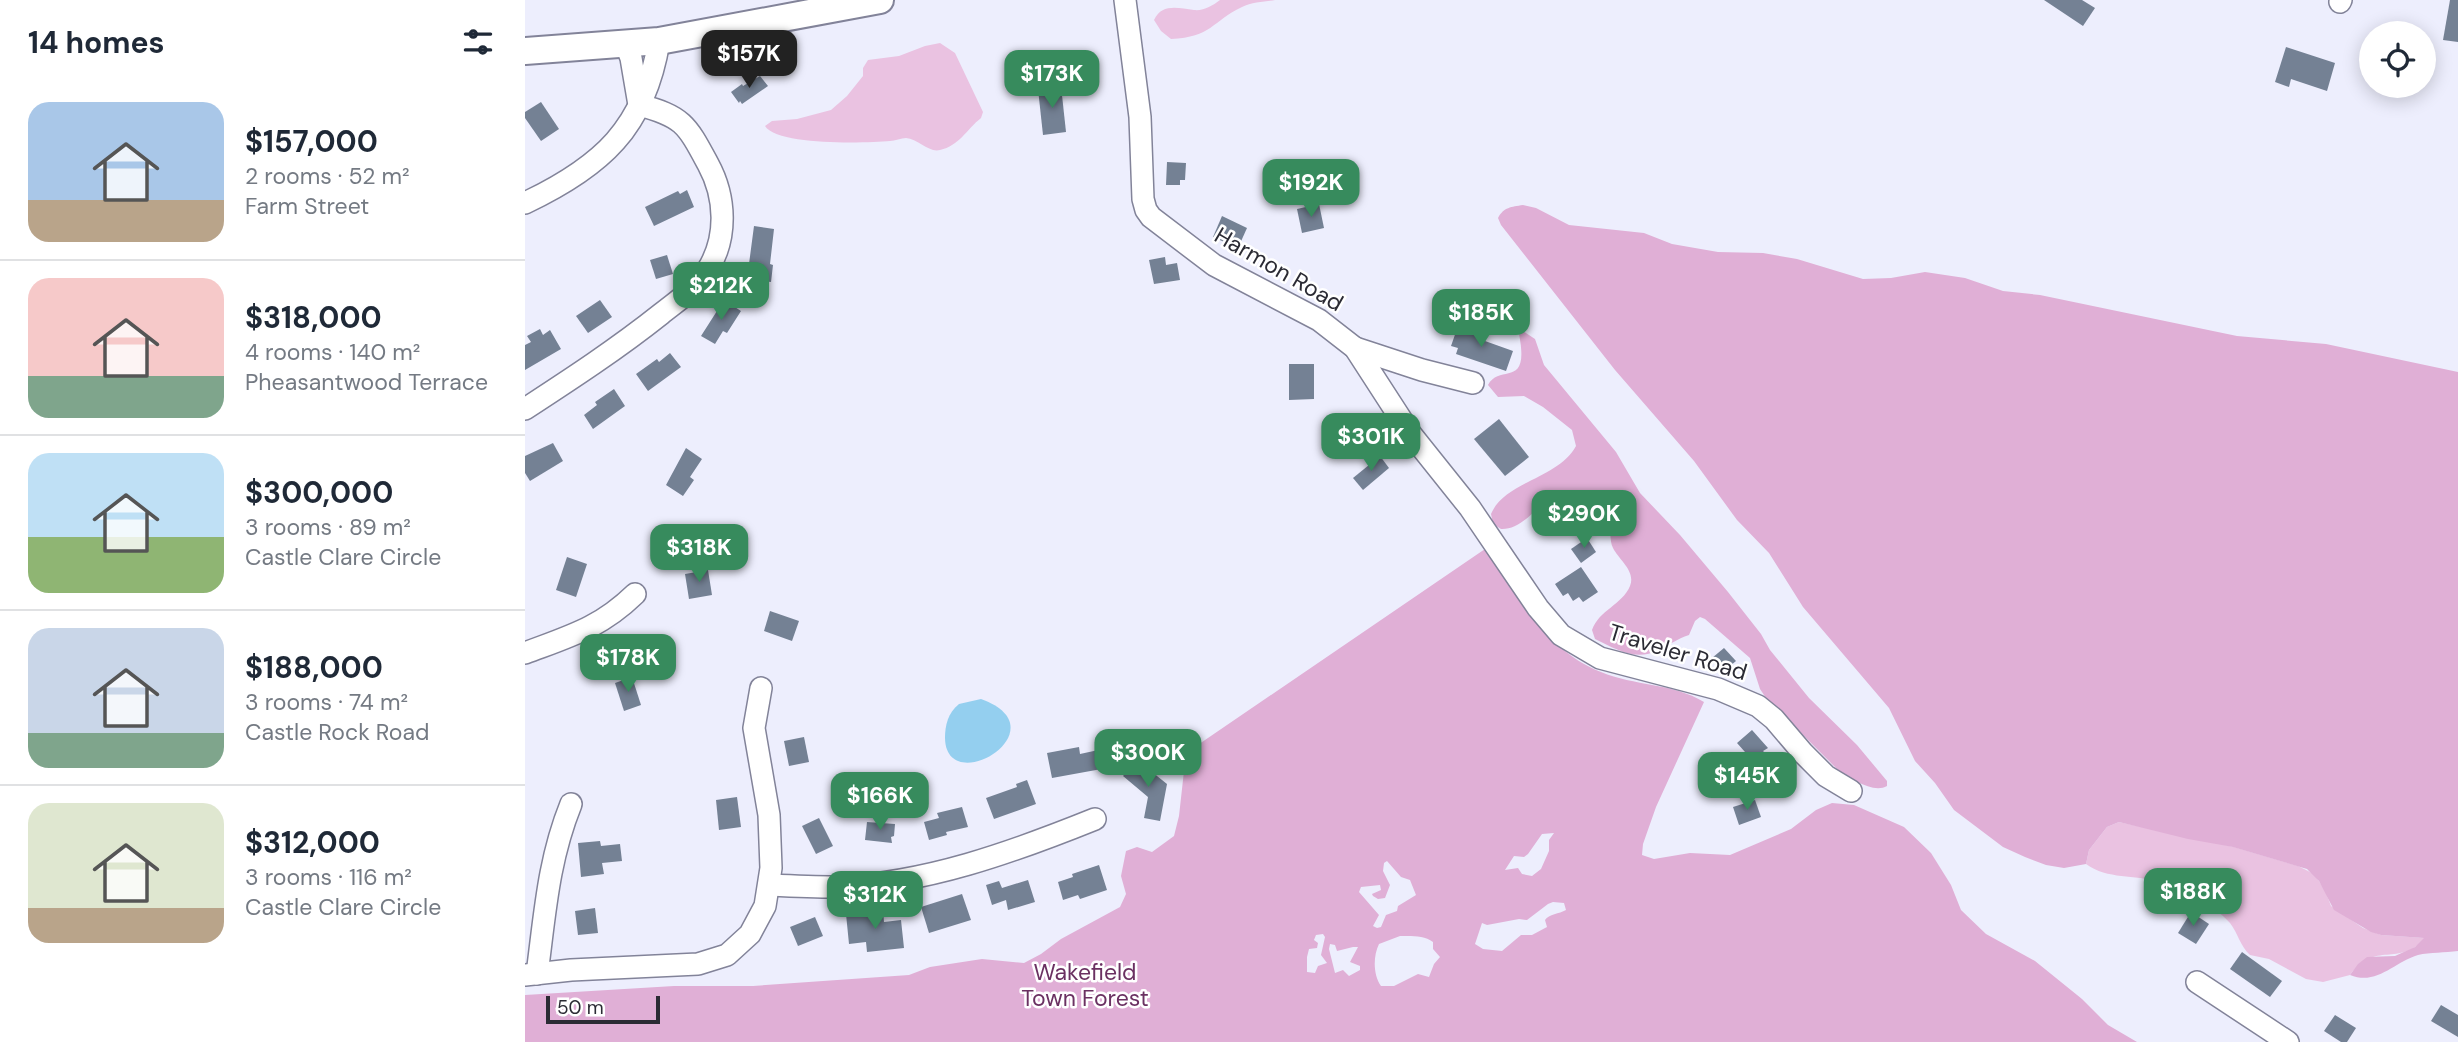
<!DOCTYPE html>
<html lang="en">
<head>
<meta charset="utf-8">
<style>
  :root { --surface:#fff; --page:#f2f2f3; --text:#1f2937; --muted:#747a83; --line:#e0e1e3; --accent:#378b5d }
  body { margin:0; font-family:"DM Sans",sans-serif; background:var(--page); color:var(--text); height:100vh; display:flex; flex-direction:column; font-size:26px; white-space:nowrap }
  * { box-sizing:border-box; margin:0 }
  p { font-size:23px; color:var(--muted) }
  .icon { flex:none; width:38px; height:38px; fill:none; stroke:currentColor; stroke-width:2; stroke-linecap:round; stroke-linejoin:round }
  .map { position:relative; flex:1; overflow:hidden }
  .side { display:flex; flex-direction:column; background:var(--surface); width:525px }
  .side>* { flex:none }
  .controls { position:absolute; left:1834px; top:21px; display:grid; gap:14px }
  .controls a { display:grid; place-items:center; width:77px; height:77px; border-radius:50%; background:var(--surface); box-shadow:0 4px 18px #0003; font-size:35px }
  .scale { position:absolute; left:21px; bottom:18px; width:114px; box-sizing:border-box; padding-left:7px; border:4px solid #2b2b34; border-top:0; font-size:19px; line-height:24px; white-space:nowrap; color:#2b2b34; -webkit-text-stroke:5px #fff; paint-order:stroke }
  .price { position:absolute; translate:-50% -60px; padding:0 16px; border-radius:14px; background:var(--accent); color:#fff; font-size:23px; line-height:46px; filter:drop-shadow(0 2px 4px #0008) }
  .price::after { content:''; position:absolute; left:50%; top:42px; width:21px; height:16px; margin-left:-10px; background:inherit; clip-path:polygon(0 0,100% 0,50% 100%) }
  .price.selected { background:#222; color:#fff }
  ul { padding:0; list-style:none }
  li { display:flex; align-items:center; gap:21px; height:175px; padding:0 28px }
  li+li { border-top:2px solid var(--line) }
  li span { display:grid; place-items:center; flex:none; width:196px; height:140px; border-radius:21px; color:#555 }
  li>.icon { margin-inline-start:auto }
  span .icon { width:84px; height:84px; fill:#fffc; stroke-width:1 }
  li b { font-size:30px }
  h2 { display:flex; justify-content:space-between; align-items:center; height:84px; padding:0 28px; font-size:30px }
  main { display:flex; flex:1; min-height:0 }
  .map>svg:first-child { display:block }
  .green { fill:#eac2e1 }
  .forest { fill:#e0afd6; fill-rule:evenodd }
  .water { fill:#94cfef }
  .building { fill:#748194 }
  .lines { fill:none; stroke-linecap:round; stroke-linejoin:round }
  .minor-casing { stroke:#828399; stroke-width:24 }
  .major-casing { stroke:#828399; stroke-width:30 }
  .minor { stroke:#fff; stroke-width:21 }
  .major { stroke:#fff; stroke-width:26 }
  .labels { text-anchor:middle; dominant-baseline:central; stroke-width:5; stroke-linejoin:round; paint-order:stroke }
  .street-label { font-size:23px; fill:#2b2b34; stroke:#fff }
  .park-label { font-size:23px; fill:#6b3162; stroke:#fff }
</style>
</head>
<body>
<main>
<section class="side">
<h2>14 homes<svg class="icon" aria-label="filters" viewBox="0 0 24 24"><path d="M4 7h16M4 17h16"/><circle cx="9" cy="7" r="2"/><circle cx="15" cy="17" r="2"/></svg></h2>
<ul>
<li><span style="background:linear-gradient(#a9c7e8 70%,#b9a48a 0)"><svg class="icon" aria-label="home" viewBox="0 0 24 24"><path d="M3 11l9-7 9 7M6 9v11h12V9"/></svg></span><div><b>$157,000</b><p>2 rooms · 52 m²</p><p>Farm Street</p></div></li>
<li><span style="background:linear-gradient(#f6c9c9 70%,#7fa58c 0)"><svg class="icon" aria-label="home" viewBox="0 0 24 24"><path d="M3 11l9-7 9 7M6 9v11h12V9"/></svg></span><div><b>$318,000</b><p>4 rooms · 140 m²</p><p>Pheasantwood Terrace</p></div></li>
<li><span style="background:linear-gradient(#bfe0f5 60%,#8fb573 0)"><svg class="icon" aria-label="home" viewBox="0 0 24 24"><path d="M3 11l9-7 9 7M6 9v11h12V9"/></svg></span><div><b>$300,000</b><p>3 rooms · 89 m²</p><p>Castle Clare Circle</p></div></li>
<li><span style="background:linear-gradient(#c9d6e8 75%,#7fa58c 0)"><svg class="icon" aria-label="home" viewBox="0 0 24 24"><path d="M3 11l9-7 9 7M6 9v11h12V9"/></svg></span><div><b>$188,000</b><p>3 rooms · 74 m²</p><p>Castle Rock Road</p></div></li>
<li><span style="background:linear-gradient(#dfe7d0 75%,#b9a48a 0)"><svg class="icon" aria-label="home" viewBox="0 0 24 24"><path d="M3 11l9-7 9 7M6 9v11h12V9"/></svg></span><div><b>$312,000</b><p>3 rooms · 116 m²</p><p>Castle Clare Circle</p></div></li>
</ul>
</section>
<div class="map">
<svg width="1933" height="1042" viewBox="0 0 1933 1042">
  <rect width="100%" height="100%" fill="#edeefd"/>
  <g class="green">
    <path d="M695 0H750C739 2 727 2 717 7 686 22 687 37 646 39L636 31 629 20C637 3 653 8 669 10 679 11 687 6 695 0Z"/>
    <path d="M415 43 430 53 458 112 456 118C442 129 434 146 415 150 404 153 393 139 381 138 376 138 370 141 365 141 341 143 253 146 240 126L247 121 272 119 306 110 322 96 338 76V68L343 60 374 56 400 46Z"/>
    <path d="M1594 822 1709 847 1773 866 1789 874 1800 890 1806 906 1838 928 1856 935 1900 938C1874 968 1850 940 1825 975L1798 982 1781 979 1744 959 1725 955C1715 946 1713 933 1705 923 1688 904 1658 889 1634 882 1609 874 1583 880 1561 864L1564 850 1582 827Z"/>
  </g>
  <g class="forest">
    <path d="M998 205 1011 208 1044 225 1119 233 1147 244 1193 252 1238 253 1272 259 1338 279 1366 278 1400 272 1440 278 1478 291 1515 295 1712 336 1801 344 1933 372V951C1920 953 1905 952 1893 955 1869 962 1852 986 1825 975L1833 964 1842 957 1870 956 1890 947 1899 938 1856 935 1846 932 1809 910 1794 881 1782 869 1708 847 1663 839 1594 822 1582 827 1564 850 1561 864 1539 868 1521 865 1500 857 1478 847 1429 810 1410 783 1390 761 1364 708 1278 607 1244 553 1212 520 1169 461 1090 370 976 225 973 218C979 207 986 207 998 205Z"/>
    <path d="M998 331 1010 339 1019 365 1091 452 1115 493 1155 535 1203 592 1236 634 1245 650 1284 698 1332 745 1362 781V786C1348 794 1326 778 1314 771L1241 698 1235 689 1225 658 1180 619 1175 617 1170 621 1164 635C1152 639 1144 645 1133 650 1111 662 1091 649 1070 639L1067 630C1074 610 1097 605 1105 586 1111 571 1094 560 1088 548 1084 540 1087 530 1082 522 1077 516 1069 518 1063 514 1050 506 1044 489 1027 494 1013 507 996 530 976 529L968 524 966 514C980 481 1033 479 1051 446L1047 430 1018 407 999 396 973 397 963 385C975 363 1005 390 994 334Z"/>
    <path d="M960 549C992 595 1020 650 1076 672 1109 686 1148 683 1179 702L1131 807 1118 844 1117 855 1129 859 1165 853 1205 855 1266 829 1291 810 1307 803 1329 805 1379 827 1406 853 1426 885 1436 910 1461 934 1510 961 1557 999 1583 1025 1612 1042H0V995L149 986H228L384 975 405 967 457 959 499 963 516 954 536 939 595 907 601 894 596 876 601 851 612 847 627 852 649 836 654 816 661 753ZM1029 833 1024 840V851L1016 869 1007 876 997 874 993 868 980 870 989 856 999 857 1003 854 1017 834ZM862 861 876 877 885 880 891 895 873 906 872 911 861 915 856 927 852 928 848 926 854 915 834 892 836 887 855 885 856 890 847 894 848 896 853 899 860 898 865 885 858 871 859 863ZM1028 902 1039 903 1041 910C1034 914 1024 914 1020 920L1022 927 1007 935H996L977 951 958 949 950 944 957 923 962 925 994 919 1002 920 1023 904ZM798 934 800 937 796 955 802 963 793 966 790 973 782 972V957L784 949 792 948 793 943 789 940 791 935ZM875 936C886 936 899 935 908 942V949L915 957 909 964 904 977 893 974 869 986H856C848 975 848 956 854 944ZM805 944 810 945 812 951 828 947H833L825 962 835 966V970L824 976 818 970 810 973 804 949Z"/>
  </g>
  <path class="water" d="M456 699C539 729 421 800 420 738 420 725 423 713 434 704Z"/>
  <g class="building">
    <polygon points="1519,0 1557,0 1570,8 1558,26"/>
    <polygon points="1925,0 1933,0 1933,42 1918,40"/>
    <polygon points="1761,47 1810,63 1802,91 1766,79 1764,87 1750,82"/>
    <polygon points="235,76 243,86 217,104 215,101 214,103 206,92 217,84 218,86"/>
    <polygon points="536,86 541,132 518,135 513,89"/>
    <polygon points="16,102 34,129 16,141 0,118 0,112"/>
    <polygon points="642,162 661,163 660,180 655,180 655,185 641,185"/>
    <polygon points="162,190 169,207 129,226 120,207 153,191 155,194"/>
    <polygon points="794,204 799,228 777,233 772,209"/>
    <polygon points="697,216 722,228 713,248 688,237"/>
    <polygon points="229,226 249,229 245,264 248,265 246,282 222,279"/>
    <polygon points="142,255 148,274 131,279 125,260"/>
    <polygon points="640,257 641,265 652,263 655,280 629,284 624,260"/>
    <polygon points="75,300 87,317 63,333 51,316"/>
    <polygon points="199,300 216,311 202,333 198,331 190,344 176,336"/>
    <polygon points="933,326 954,334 953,336 961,339 960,341 988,351 981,371 931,354 933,348 926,346"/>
    <polygon points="15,329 18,335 25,330 36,349 0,370 0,345 6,342 2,336"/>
    <polygon points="145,353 156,367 123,391 111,374 132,359 134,362"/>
    <polygon points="764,364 789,364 789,399 764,400"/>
    <polygon points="89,389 100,406 68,429 59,415 72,405 70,402"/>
    <polygon points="974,419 1004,457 980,476 949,439"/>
    <polygon points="28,443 38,461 5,481 0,473 0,456"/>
    <polygon points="161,448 177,459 165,477 169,480 158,496 141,485"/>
    <polygon points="855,456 864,468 838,490 828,478"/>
    <polygon points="1062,538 1071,552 1056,563 1046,549"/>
    <polygon points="42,557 62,564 51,597 31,590"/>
    <polygon points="1056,567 1073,592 1058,602 1054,597 1048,601 1043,593 1038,596 1030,584"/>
    <polygon points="183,570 187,595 164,599 160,574"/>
    <polygon points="245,611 274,621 267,641 239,631"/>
    <polygon points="1199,648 1211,661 1199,671 1187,658"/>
    <polygon points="107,677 116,705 99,711 90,683"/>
    <polygon points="1227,730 1243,748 1238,751 1241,754 1226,767 1216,755 1220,752 1212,743"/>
    <polygon points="279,737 284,762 264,766 259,741"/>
    <polygon points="554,747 555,754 578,749 582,768 527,778 522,753"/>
    <polygon points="612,760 642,784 635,821 619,818 623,797 598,776"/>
    <polygon points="502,780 511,804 469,819 461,798 492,787 491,784"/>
    <polygon points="212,797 216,827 194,830 191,800"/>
    <polygon points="1230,800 1236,817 1214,825 1208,807"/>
    <polygon points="437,807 443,827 421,832 422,835 404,840 399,822 414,818 412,813"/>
    <polygon points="294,818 308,846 291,854 277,826"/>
    <polygon points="342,822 370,824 369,836 366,837 367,843 340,840"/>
    <polygon points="75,841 76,846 95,844 97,861 77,863 79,874 56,877 53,843"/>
    <polygon points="574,865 582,890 555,899 553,895 538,900 533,882 548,877 547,874"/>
    <polygon points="503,880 510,902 483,910 481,900 467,905 461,885 474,881 477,888"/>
    <polygon points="437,894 446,920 404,933 396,907"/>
    <polygon points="70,908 73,933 53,935 50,911"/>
    <polygon points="358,910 359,922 376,920 379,948 342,952 341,942 324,944 321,914"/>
    <polygon points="1666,912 1684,924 1671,944 1653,933"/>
    <polygon points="290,917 298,936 273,946 265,927"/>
    <polygon points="1717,952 1757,981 1745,997 1705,969"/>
    <polygon points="1916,1005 1933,1015 1933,1037 1906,1021"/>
    <polygon points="1810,1015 1831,1028 1822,1042 1816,1042 1799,1031"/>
  </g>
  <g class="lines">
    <g class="minor-casing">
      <g id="minor">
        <polyline points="600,0 615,117 618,199 621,210 626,217 689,265 794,320 830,348 885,433 945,508 1013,608 1036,635 1075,658 1193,689 1233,706 1249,719 1278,753 1301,776 1326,791"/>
        <polyline points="1815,2 1816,0"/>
        <polyline points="101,45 106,58 114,105"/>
        <path d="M0 203C76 167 120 128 134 41"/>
        <polyline points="830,348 897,370 948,383"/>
        <path d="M0 409C46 379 92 349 136 314 152 301 171 289 182 271 203 238 201 197 183 164 162 125 158 116 114 105"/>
        <path d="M0 653C45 636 75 628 110 594"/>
        <path d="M245 885C266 886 288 887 310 887 400 884 488 852 570 819"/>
        <path d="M12 974C20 914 23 861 46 804"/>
        <polyline points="0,975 46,970 173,964 202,955 225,934 240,906 246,868 244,815 229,728 236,688"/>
        <polyline points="1672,982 1763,1042"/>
      </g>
    </g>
    <g class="major-casing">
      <polyline id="major" points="0,51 134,41 355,0"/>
    </g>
    <use href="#minor" class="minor"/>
    <use href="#major" class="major"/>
  </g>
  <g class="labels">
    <g class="street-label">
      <text transform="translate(754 269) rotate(30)">Harmon Road</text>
      <text transform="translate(1153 652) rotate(17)">Traveler Road</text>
    </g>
    <g class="park-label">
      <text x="560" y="972">Wakefield<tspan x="560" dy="26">Town Forest</tspan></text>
    </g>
  </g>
</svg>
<div class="controls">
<a><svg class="icon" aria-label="locate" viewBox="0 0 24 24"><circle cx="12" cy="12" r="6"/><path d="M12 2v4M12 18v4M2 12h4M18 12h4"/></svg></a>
</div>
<div class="scale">50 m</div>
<b class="price selected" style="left:224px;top:90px">$157K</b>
<b class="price" style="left:527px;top:110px">$173K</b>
<b class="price" style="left:786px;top:219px">$192K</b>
<b class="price" style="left:196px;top:322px">$212K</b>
<b class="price" style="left:956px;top:349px">$185K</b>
<b class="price" style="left:846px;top:473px">$301K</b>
<b class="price" style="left:1059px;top:550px">$290K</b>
<b class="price" style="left:174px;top:584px">$318K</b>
<b class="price" style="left:103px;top:694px">$178K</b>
<b class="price" style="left:623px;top:789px">$300K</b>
<b class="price" style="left:1222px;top:812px">$145K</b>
<b class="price" style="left:355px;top:832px">$166K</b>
<b class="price" style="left:1668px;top:928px">$188K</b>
<b class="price" style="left:350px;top:931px">$312K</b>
</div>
</main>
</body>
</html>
